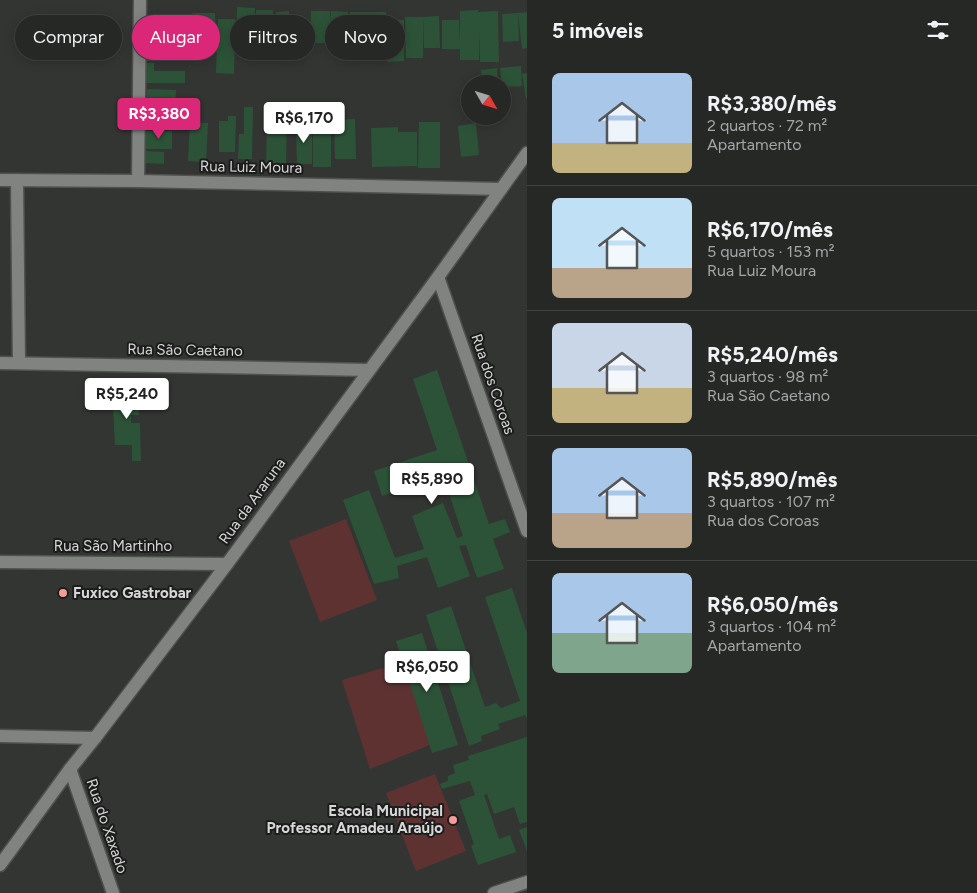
<!DOCTYPE html>
<html lang="pt">
<head>
<meta charset="utf-8">
<style>
  :root { --surface:#262826; --page:#2e302e; --text:#f1f3f6; --muted:#a4a6a7; --line:#424443; --accent:#db2777 }
  body { margin:0; font-family:Figtree,sans-serif; background:var(--page); color:var(--text); height:100vh; display:flex; flex-direction:column; font-size:19px; white-space:nowrap }
  * { box-sizing:border-box; margin:0 }
  p { font-size:16px; color:var(--muted) }
  .icon { flex:none; width:28px; height:28px; fill:none; stroke:currentColor; stroke-width:2; stroke-linecap:round; stroke-linejoin:round }
  .map { position:relative; flex:1; overflow:hidden }
  .side { display:flex; flex-direction:column; background:var(--surface); width:450px }
  .side>* { flex:none }
  .guide { position:absolute; left:15px; top:15px; width:436px; height:45px; display:flex; gap:10px }
  .needle { width:32px; rotate:129deg }
  .controls { position:absolute; left:461px; top:75px; display:grid; gap:10px }
  .controls a { display:grid; place-items:center; width:50px; height:50px; border-radius:50%; background:var(--surface); box-shadow:0 2px 12px #0003,0 0 0 1px var(--line); font-size:25px }
  .price { position:absolute; translate:-50% -42px; padding:0 11px; border-radius:5px; background:#fff; color:#222; font-size:16px; line-height:32px; filter:drop-shadow(0 1px 2px #0008) }
  .price::after { content:''; position:absolute; left:50%; top:30px; width:15px; height:11px; margin-left:-8px; background:inherit; clip-path:polygon(0 0,100% 0,50% 100%) }
  .price.selected { background:var(--accent); color:#fff }
  ul { padding:0; list-style:none }
  li { display:flex; align-items:center; gap:15px; height:125px; padding:0 25px }
  li+li { border-top:1px solid var(--line) }
  li span { display:grid; place-items:center; flex:none; width:140px; height:100px; border-radius:8px; color:#555 }
  li>.icon { margin-inline-start:auto }
  span .icon { width:60px; height:60px; fill:#fffc; stroke-width:1 }
  li b { font-size:21px }
  h2 { display:flex; justify-content:space-between; align-items:center; height:60px; padding:0 25px; font-size:21px }
  .tag { padding:0 18px; border-radius:22px; background:var(--surface); box-shadow:0 2px 12px #0003,0 0 0 1px var(--line); font-size:18px; line-height:45px }
  .tag.selected { background:var(--accent); color:#fff }
  main { display:flex; flex:1; min-height:0 }
  .map>svg:first-child { display:block }
  .green { fill:#5f3232 }
  .building { fill:#2c5337 }
  .lines { fill:none; stroke-linecap:round; stroke-linejoin:round }
  .minor-casing { stroke:#4f514f; stroke-width:15 }
  .minor { stroke:#808380; stroke-width:12 }
  .poi-dot { fill:#f59b9a; stroke:#1b1c1b; stroke-width:2 }
  .labels { text-anchor:middle; dominant-baseline:central; stroke-width:4; stroke-linejoin:round; paint-order:stroke }
  .street-label { font-size:15px; fill:#d6d7d6; stroke:#1b1c1b }
  .poi-label { font-size:15px; font-weight:bold; fill:#d6d7d6; stroke:#1b1c1b; text-anchor:start }
</style>
</head>
<body>
<main>
<div class="map">
<svg width="527" height="893" viewBox="0 0 527 893">
  <rect width="100%" height="100%" fill="#333533"/>
  <g class="green">
    <polygon points="346,519 377,600 320,622 289,541"/>
    <polygon points="403,662 430,745 370,769 342,680"/>
    <polygon points="435,774 466,851 416,871 386,793"/>
  </g>
  <g class="building">
    <polygon points="237,7 255,8 254,52 236,51"/>
    <polygon points="256,10 273,10 272,54 255,54"/>
    <polygon points="478,10 478,12 498,11 499,62 480,62 479,30 479,60 460,60 460,49 442,49 442,20 459,20 460,43 460,11"/>
    <polygon points="289,11 289,22 276,22 276,12"/>
    <polygon points="311,11 330,11 330,23 331,11 348,12 347,52 330,52 330,43 310,43"/>
    <polygon points="350,12 386,12 386,59 359,58 359,52 349,52"/>
    <polygon points="527,12 527,48 522,49 518,13"/>
    <polygon points="192,13 215,13 216,43 204,43 204,54 192,54"/>
    <polygon points="518,13 519,41 503,42 502,14"/>
    <polygon points="170,14 187,15 187,39 170,39"/>
    <polygon points="145,15 166,16 165,38 144,37"/>
    <polygon points="439,16 440,48 424,48 423,17"/>
    <polygon points="405,17 423,17 423,58 406,58"/>
    <polygon points="218,19 235,19 234,74 216,73"/>
    <polygon points="387,20 404,20 404,61 387,62"/>
    <rect x="276" y="25" width="12" height="35"/>
    <rect x="144" y="49" width="11" height="12"/>
    <polygon points="142,63 154,63 154,71 185,71 185,83 145,83"/>
    <polygon points="521,66 522,86 502,87 500,68"/>
    <polygon points="497,68 498,84 482,84 481,70"/>
    <polygon points="527,73 527,98 526,98 522,74"/>
    <polygon points="147,89 176,90 175,110 147,109"/>
    <polygon points="244,107 253,107 252,159 238,159 239,134 244,134"/>
    <polygon points="146,112 182,112 181,129 145,129"/>
    <polygon points="228,116 236,116 235,152 219,152 219,121 228,121"/>
    <polygon points="267,117 287,117 286,163 266,163"/>
    <polygon points="355,119 356,159 335,159 334,120"/>
    <polygon points="190,122 208,123 206,162 188,161"/>
    <polygon points="419,122 440,122 440,168 418,168"/>
    <polygon points="476,123 479,155 461,157 458,126"/>
    <polygon points="296,125 312,125 312,164 297,164"/>
    <polygon points="398,127 398,132 417,132 417,166 372,167 371,128"/>
    <rect x="146" y="131" width="26" height="18"/>
    <rect x="313" y="131" width="18" height="36"/>
    <polygon points="145,151 164,152 164,164 145,163"/>
    <polygon points="437,370 489,524 505,519 510,532 493,539 504,569 477,578 466,545 459,546 470,576 438,588 427,557 397,566 399,578 374,584 343,500 369,490 395,558 424,549 412,516 443,503 457,538 463,536 443,475 382,496 374,471 437,450 413,379"/>
    <polygon points="138,389 139,415 131,415 131,423 140,423 141,461 132,461 132,445 115,445 112,390"/>
    <polygon points="512,588 527,633 527,719 525,715 498,724 500,729 481,736 482,741 469,746 426,615 451,606 485,707 496,703 501,708 520,701 485,597"/>
    <polygon points="422,633 458,745 432,753 396,641"/>
    <polygon points="527,737 527,822 520,824 514,807 494,814 487,794 484,795 499,839 510,835 516,852 478,865 471,846 474,844 459,801 475,795 470,781 442,789 440,784 448,781 448,776 455,773 453,765 469,760 468,756"/>
    <polygon points="527,827 527,851 519,830"/>
  </g>
  <g class="lines">
    <g class="minor-casing">
      <g id="minor">
        <polyline points="0,180 138,181 501,189"/>
        <polyline points="17,180 19,363"/>
        <polyline points="138,181 140,0"/>
        <polyline points="438,277 527,531"/>
        <polyline points="0,363 369,370"/>
        <polyline points="0,562 227,564"/>
        <polyline points="0,736 95,738"/>
        <polyline points="70,769 113,893"/>
        <polyline points="0,865 70,769 95,738 227,564 438,277 527,153"/>
        <polyline points="494,893 527,882"/>
      </g>
    </g>
    <use href="#minor" class="minor"/>
  </g>
  <g class="poi-dot">
    <circle cx="63" cy="593" r="5"/>
    <circle cx="453" cy="820" r="5"/>
  </g>
  <g class="labels">
    <g class="street-label">
      <text transform="translate(251 167) rotate(1)">Rua Luiz Moura</text>
      <text transform="translate(185 350) rotate(1)">Rua São Caetano</text>
      <text transform="translate(493 384) rotate(71)">Rua dos Coroas</text>
      <text transform="translate(252 501) rotate(-54)">Rua da Araruna</text>
      <text x="113" y="546">Rua São Martinho</text>
      <text transform="translate(107 826) rotate(71)">Rua do Xaxado</text>
    </g>
    <g class="poi-label">
      <text x="73" y="593">Fuxico Gastrobar</text>
      <text x="443" y="811" text-anchor="end">Escola Municipal<tspan x="443" dy="17">Professor Amadeu Araújo</tspan></text>
    </g>
  </g>
</svg>
<div class="controls">
<a><svg class="needle" viewBox="-14 -14 28 28"><path d="M0-13l5 13h-10z" fill="#e53935"/><path d="M0 13l5-13h-10z" fill="#a4a6a7"/></svg></a>
</div>
<b class="price selected" style="left:159px;top:140px">R$3,380</b>
<b class="price" style="left:304px;top:144px">R$6,170</b>
<b class="price" style="left:127px;top:420px">R$5,240</b>
<b class="price" style="left:432px;top:505px">R$5,890</b>
<b class="price" style="left:427px;top:693px">R$6,050</b>
<div class="guide">
<a class="tag">Comprar</a>
<a class="tag selected">Alugar</a>
<a class="tag">Filtros</a>
<a class="tag">Novo</a>
</div>
</div>
<section class="side">
<h2>5 imóveis<svg class="icon" aria-label="filters" viewBox="0 0 24 24"><path d="M4 7h16M4 17h16"/><circle cx="9" cy="7" r="2"/><circle cx="15" cy="17" r="2"/></svg></h2>
<ul>
<li><span style="background:linear-gradient(#a9c7e8 70%,#c2b280 0)"><svg class="icon" aria-label="home" viewBox="0 0 24 24"><path d="M3 11l9-7 9 7M6 9v11h12V9"/></svg></span><div><b>R$3,380/mês</b><p>2 quartos · 72 m²</p><p>Apartamento</p></div></li>
<li><span style="background:linear-gradient(#bfe0f5 70%,#b9a48a 0)"><svg class="icon" aria-label="home" viewBox="0 0 24 24"><path d="M3 11l9-7 9 7M6 9v11h12V9"/></svg></span><div><b>R$6,170/mês</b><p>5 quartos · 153 m²</p><p>Rua Luiz Moura</p></div></li>
<li><span style="background:linear-gradient(#c9d6e8 65%,#c2b280 0)"><svg class="icon" aria-label="home" viewBox="0 0 24 24"><path d="M3 11l9-7 9 7M6 9v11h12V9"/></svg></span><div><b>R$5,240/mês</b><p>3 quartos · 98 m²</p><p>Rua São Caetano</p></div></li>
<li><span style="background:linear-gradient(#a9c7e8 65%,#b9a48a 0)"><svg class="icon" aria-label="home" viewBox="0 0 24 24"><path d="M3 11l9-7 9 7M6 9v11h12V9"/></svg></span><div><b>R$5,890/mês</b><p>3 quartos · 107 m²</p><p>Rua dos Coroas</p></div></li>
<li><span style="background:linear-gradient(#a9c7e8 60%,#7fa58c 0)"><svg class="icon" aria-label="home" viewBox="0 0 24 24"><path d="M3 11l9-7 9 7M6 9v11h12V9"/></svg></span><div><b>R$6,050/mês</b><p>3 quartos · 104 m²</p><p>Apartamento</p></div></li>
</ul>
</section>
</main>
</body>
</html>
